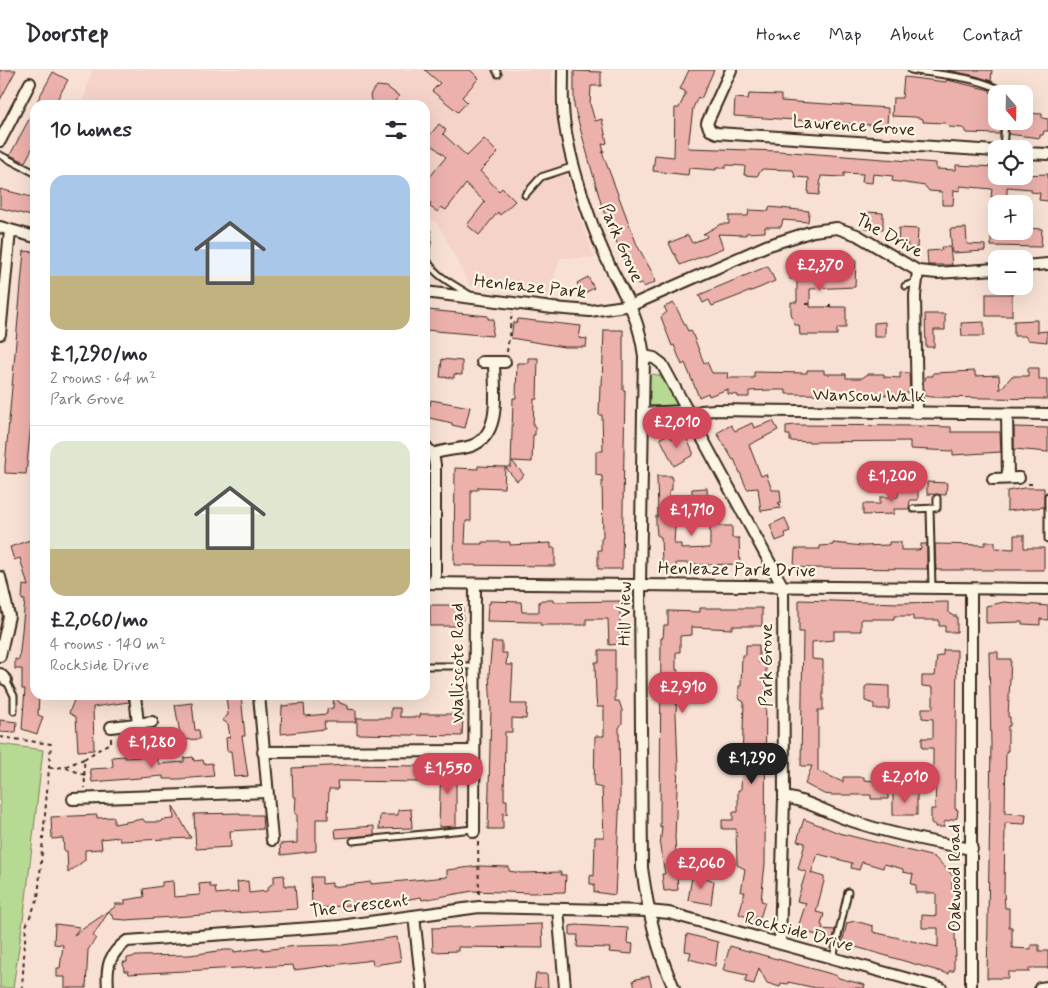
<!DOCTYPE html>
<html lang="en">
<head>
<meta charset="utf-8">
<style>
  :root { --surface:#fff; --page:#f2f2f3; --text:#2b2b33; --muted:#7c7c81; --line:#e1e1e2; --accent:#d1495b }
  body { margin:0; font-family:Mynerve,sans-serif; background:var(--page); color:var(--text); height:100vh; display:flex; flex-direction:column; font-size:19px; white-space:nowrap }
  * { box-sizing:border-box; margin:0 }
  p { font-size:16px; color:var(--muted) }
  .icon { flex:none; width:28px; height:28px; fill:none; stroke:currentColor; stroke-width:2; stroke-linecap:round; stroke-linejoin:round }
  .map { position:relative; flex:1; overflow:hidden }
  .drawer { position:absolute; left:30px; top:30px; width:400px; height:600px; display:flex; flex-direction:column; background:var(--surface); border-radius:15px; box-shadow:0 5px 20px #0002 }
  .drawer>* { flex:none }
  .needle { width:32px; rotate:160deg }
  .tools { position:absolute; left:988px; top:15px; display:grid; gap:10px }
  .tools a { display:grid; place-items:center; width:45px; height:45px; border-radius:10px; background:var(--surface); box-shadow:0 5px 20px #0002; font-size:25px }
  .price { position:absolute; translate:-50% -42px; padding:0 11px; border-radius:18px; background:var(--accent); color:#fff; font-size:16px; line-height:32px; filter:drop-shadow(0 1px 2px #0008) }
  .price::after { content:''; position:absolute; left:50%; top:30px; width:15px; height:11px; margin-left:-8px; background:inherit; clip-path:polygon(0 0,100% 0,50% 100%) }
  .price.active { background:#222; color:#fff }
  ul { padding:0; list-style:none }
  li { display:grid; align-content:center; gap:10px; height:265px; padding:0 20px }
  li+li { border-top:1px solid var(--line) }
  li span { display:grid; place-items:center; height:155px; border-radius:15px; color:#555 }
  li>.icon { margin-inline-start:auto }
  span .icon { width:90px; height:90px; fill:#fffc; stroke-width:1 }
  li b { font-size:21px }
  h2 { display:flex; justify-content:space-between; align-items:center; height:60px; padding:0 20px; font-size:21px }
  header { display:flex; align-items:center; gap:30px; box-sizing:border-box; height:70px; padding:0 25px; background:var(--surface); border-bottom:1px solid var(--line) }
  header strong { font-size:24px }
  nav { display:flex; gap:28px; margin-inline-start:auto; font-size:18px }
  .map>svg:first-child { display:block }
  .built { fill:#f5d3c8 }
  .green { fill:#b6d993; stroke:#788258 }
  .building { fill:#edb1ac; stroke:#3b2a1e }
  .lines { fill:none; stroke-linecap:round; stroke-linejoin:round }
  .service-casing { stroke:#3b2a1e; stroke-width:9 }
  .minor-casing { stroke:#3b2a1e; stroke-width:14 }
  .path { stroke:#3b2a1e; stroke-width:2; stroke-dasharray:4 4; stroke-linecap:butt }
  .service { stroke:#fcf5e5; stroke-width:5 }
  .minor { stroke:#fcf5e5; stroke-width:10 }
  .labels { text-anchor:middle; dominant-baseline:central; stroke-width:4.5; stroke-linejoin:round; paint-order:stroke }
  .street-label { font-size:18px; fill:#3b2a1e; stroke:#fcf5e5 }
</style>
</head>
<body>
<header>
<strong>Doorstep</strong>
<nav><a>Home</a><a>Map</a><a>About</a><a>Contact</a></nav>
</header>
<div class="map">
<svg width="1048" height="918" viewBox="0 0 1048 918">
  <rect width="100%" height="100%" fill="#f8e1d4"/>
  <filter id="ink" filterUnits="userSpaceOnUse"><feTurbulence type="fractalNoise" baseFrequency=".02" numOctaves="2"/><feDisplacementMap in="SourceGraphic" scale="10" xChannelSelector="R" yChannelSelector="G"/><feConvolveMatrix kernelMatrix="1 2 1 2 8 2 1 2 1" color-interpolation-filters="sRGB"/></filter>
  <g filter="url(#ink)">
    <polygon class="built" points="92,0 551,0 559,69 574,131 595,188 560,188 548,228 499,218 470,216 438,154 425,144 425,35 82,35"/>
    <g class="green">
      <polygon points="653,304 662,306 679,335 648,336 648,308"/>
      <polygon points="0,674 43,680 26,829 13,918 0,918"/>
    </g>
    <g class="building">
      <polygon points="0,0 16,0 0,30"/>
      <polygon points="425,0 470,0 479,8 462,27 467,32 458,42 432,21 440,13"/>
      <polygon points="689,0 714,0 701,29 698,27 693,38 688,78 779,81 936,93 936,99 956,100 956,95 996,97 996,106 1048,104 1048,131 1039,130 1040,123 1031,122 1031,119 1007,117 1007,128 991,127 992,119 960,116 960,121 954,120 953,135 942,135 942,122 929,121 925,116 892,111 893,106 873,104 872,113 862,112 863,104 844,103 844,107 821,106 819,125 808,124 809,108 795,107 793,100 762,99 757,106 744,105 745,96 726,95 726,98 716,98 716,100 689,98 688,105 653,101 655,85 674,87 675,38 679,38 685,25 685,21 680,19"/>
      <polygon points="947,0 992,0 991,11 976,6"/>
      <polygon points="574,1 601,2 601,16 591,16 590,34 595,51 602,49 607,73 602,74 604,82 602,82 637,175 653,204 655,212 644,217 642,213 638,215 627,197 602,137 574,36"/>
      <polygon points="53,2 68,10 54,35 35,35"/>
      <polygon points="904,7 938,11 946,12 947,10 990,20 990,22 994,23 994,48 996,48 996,51 1001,51 1000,64 966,63 966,60 962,58 949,57 945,53 923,52 923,49 915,47 892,46 893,28 902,28"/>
      <polygon points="377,16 387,17 399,26 392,35 375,35 370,27 371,23"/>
      <polygon points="749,24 781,25 781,31 888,38 887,56 734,46 735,28 748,29"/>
      <polygon points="35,38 35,73 25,92 10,85"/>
      <polygon points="1024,43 1042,44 1042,48 1048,49 1048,61 1044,61 1043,65 1040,65 1040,68 1008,64 1009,51 1024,51"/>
      <polygon points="439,54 446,60 443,64 467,86 484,69 498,83 480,101 499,121 502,118 515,131 500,145 498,142 479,165 467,155 485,132 466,114 446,140 441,137 438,142 430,137 431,133 425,129 425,113 446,87 426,70"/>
      <polygon points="0,119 35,128 35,147 0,138"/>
      <polygon points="769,137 809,141 808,152 783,150 781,157 765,157 765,162 746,163 746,165 718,164 723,178 680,195 675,184 674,184 669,173 688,165 692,173 707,167 706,164 703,164 721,154 729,154 729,146 748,146 749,140 769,141"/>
      <polygon points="866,142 883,143 883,159 865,158"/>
      <polygon points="899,158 918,159 917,178 907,177 908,173 898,173"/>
      <polygon points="966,158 967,174 985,175 985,181 952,183 950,159"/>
      <polygon points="1024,158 1042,159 1041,177 991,176 991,161 1024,161"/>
      <polygon points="941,177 950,177 952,195 928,195 927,181 942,180"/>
      <polygon points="24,181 35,182 35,247 32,277 35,278 33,313 35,313 35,354 31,354 26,404 5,403 5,396"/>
      <polygon points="810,182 810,187 848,186 848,189 856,189 855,217 810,219 810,237 846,237 846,258 837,258 837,265 800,265 799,255 795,255 791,243 791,232 797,232 797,209 790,209 790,192 796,193 796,183"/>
      <polygon points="768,196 775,211 759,218 712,236 709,230 703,233 699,225"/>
      <polygon points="588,207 594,218 583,224 577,213"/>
      <rect x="986" y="224" width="26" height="22"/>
      <polygon points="674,233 688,261 691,260 704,293 707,292 712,303 728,303 727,308 754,308 754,302 807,303 807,300 824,300 824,304 846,304 846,308 862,308 868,304 884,304 884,307 900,308 900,302 909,303 910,322 901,325 791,324 786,324 786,320 770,320 749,321 749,327 738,327 738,325 728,324 728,319 709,326 708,323 699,327 685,293 682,295 674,275 672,276 661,247 667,242 664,237"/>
      <polygon points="428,240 488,246 488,249 494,249 492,266 425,260 425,242"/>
      <polygon points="925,244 945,244 945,260 934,260 934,277 926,277"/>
      <polygon points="518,249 581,256 579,268 587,269 586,277 564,277 511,268 513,253 517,253"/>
      <polygon points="1037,250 1037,262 1047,261 1047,272 1028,270 1025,266 1014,266 1014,251"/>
      <polygon points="885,252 885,267 874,267 874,253"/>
      <polygon points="984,252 984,266 962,266 961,253"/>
      <polygon points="604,260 623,260 623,320 625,320 622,499 598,499 598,480 601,480 601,468 603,468 602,406 596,405 596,381 603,381 602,345 599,345 600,315 602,315"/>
      <polygon points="528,288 538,288 537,329 534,329 533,356 535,356 535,365 533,365 532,392 512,391 524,405 517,411 505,397 511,397 513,328 516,328 517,293 528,293"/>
      <polygon points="442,289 462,291 462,305 454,304 454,308 440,307"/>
      <polygon points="1028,298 1039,298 1039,309 1047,309 1047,329 931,327 925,326 924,322 923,310 925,310 926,306 933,306 933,303 975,301 975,306 999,305 1000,320 1012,306 1028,306"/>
      <polygon points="431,330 470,337 465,358 452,355 452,353 425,347 426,335 430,336"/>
      <polygon points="773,351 778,360 749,375 761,406 766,404 772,420 780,420 781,432 778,433 781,438 761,441 758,418 747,419 734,389 733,390 717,363 731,355 735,361 752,353 754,358"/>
      <polygon points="796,355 914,356 951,357 951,362 1000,362 1001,382 953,385 953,381 910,379 910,371 811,372 790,371 790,365 786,365 786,356"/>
      <polygon points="1014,357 1048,358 1048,382 1014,379"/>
      <polygon points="669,364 672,369 676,366 678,370 686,367 693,382 693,385 674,396 660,368"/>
      <polygon points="478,396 505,397 504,418 478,417 478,420 471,420 471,451 466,451 465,474 482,474 482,472 510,472 510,475 551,473 551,478 555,478 555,496 454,495 455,398 478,399"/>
      <polygon points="657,406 672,406 672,420 669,420 669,438 676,438 674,474 681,474 681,479 710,478 710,444 720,444 720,456 732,456 732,468 739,468 740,494 699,495 693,493 676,493 677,502 666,502 666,493 662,493 661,467 657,465 656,454 656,446 658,446"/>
      <polygon points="927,412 947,413 946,425 927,424"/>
      <polygon points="707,418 708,440 692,440 692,419"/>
      <polygon points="898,418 918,419 918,430 910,430 909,439 894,439 894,444 863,445 863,434 880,434 880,427 898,427"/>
      <polygon points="1024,418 1044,418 1044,437 1007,441 1007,421"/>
      <polygon points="785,448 790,461 785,463 786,467 776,471 770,455"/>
      <polygon points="1014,465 1024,465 1024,478 1044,478 1044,500 936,500 935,474 985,475 985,472 995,472 995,478 1014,479"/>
      <polygon points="30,470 35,484 35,625 39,625 38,645 43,647 37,664 22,659 25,619 22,619 22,599 15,599 15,589 19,590 21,571 25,530 22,530 23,515 28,516 20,488 14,490 10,477"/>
      <polygon points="889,472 901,472 901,480 918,480 921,479 921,474 927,474 927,499 805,498 794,496 795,479 820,479 820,476 833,475 833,473 863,476 889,475"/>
      <polygon points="542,530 553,530 553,532 620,531 620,574 609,575 608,549 586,549 586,555 540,555 540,552 535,552 487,551 488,534 490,534 490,531 521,532 522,542 539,542 539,532"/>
      <polygon points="799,530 899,533 948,532 948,541 953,546 957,546 957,562 945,562 945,556 939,556 939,550 913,550 913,546 894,546 894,549 861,549 861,561 834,561 834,570 812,572 812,589 823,590 823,640 818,640 818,701 843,712 843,707 864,707 864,710 888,712 888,729 871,729 871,725 832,725 824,724 805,714 812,696 801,696 803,562 799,562"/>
      <polygon points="1004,532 1048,536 1048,550 1040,549 1040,555 1022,554 1022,552 986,553 986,536"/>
      <polygon points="430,535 463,535 463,550 456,550 456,556 430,556"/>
      <polygon points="700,538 762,538 762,556 732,556 732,559 692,557 692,565 680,566 680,582 676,582 676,600 678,600 676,643 678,696 675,767 678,820 664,821 662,804 665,804 660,777 662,756 660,757 661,568 663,568 664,555 668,555 668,541 700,542"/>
      <polygon points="492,572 502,572 502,583 507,583 506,595 513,595 511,634 527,634 526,649 512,648 512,662 505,662 504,730 507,730 507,744 503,743 503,759 488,759 491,639 489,604"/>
      <polygon points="746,575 759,575 759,593 766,593 765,794 761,831 765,832 760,848 756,847 755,850 739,844 745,822 741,822 745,799 737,795 736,759 722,759 722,750 733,750 733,742 738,742 738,720 741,720 744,632 739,629 739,616 741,616 742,585 746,585"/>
      <polygon points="599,580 615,580 615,631 619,631 622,640 622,653 619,658 620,725 615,825 594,822 594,814 590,814 590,805 594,806 595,767 604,767 602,718 594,716 595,666 604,666 604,637 597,637 596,628 595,592 599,592"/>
      <polygon points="943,580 957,580 955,739 958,740 957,748 944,752 944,757 935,757 935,754 931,754 931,739 935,739 936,709 922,709 922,699 933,699 933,678 922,678 922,668 933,668 933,649 922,648 922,638 933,638 933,617 922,616 922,606 935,606 937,587 943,585"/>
      <polygon points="989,582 998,582 998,589 1011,589 1008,647 1010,647 1010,656 1008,656 1008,681 1006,681 1005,743 1026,744 1025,754 1005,753 1004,823 1005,838 1009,838 1009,857 1012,857 1012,878 1031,879 1031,875 1039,875 1039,881 1048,881 1048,898 1029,898 1029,902 1008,902 1008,908 987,908 991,675"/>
      <polygon points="868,615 889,616 889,639 874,639 874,634 865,631 865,617"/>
      <polygon points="76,625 128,625 129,632 93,637 94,680 78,681 76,647 69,643"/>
      <polygon points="226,625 241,625 245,666 242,666 248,706 234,707 231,681 227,681 226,668 230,667 228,654 222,650 228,645"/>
      <polygon points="334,625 340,633 348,636 348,639 356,640 356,652 324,652 325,659 281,664 282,636 304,634 305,646 327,644 327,639 333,638"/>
      <polygon points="192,633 195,660 199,660 200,669 181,670 175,635"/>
      <polygon points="391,638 400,638 400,647 420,647 420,644 463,644 462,666 357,664 357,648 391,648"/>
      <polygon points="0,650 17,652 16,663 0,662"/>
      <polygon points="125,686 125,688 156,686 159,694 184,692 184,688 193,687 194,691 203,690 204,694 212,693 214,706 180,709 163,709 163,706 92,712 90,699 109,698 113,696 112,687"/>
      <polygon points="441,693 456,693 456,756 439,757"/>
      <polygon points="347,695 422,696 422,712 337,711 338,719 329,719 328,749 316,749 316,781 281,785 280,774 297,773 297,744 295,744 296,727 293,727 292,698"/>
      <rect x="893" y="722" width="24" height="23"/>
      <polygon points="173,736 191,768 120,771 119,767 101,769 102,779 85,780 85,790 68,803 67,781 64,781 63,768 52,769 51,747 97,745 97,748 114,747 114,754 143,749 145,752 160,752 162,750 174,749"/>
      <polygon points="411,739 412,758 379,759 380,745 398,745 398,740"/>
      <polygon points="240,743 240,745 262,745 263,759 230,761 231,777 196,779 194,744"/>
      <polygon points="804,749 839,763 934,787 947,799 954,807 952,809 952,822 955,822 956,827 956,840 954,844 956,886 954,886 954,901 949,901 949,904 842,873 847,853 855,851 873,856 873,862 938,877 938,858 922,858 922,845 936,846 936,823 916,823 916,815 911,814 913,804 903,802 903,799 884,794 883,798 862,792 859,800 851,798 852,793 818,784 811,803 824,807 824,811 816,842 824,844 821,855 823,856 822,859 835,860 833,869 797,860 806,833 797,831 806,802 798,799 805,773 797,771"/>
      <polygon points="374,756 374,765 336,768 335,759"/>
      <polygon points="479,796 509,797 509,801 521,803 561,802 561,805 566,805 565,822 531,823 473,821 422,830 421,827 387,833 387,831 312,839 311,807 322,807 322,814 332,813 332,817 371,812 371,814 447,807 447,800"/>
      <polygon points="696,804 714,811 711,834 688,830 692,807 695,808"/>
      <polygon points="284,805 285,816 295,816 297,839 126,850 114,849 109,841 115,837 115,834 125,834 125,830 144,827 143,819 162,816 162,812 173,811 174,827 200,825 199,814 210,813 210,817 215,817 216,824 238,822 237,812 248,811 249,823 267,821 269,816 274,813 274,806"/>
      <polygon points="109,841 93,866 96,868 88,880 86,918 65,918 65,907 57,907 57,898 60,898 63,875 54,874 55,854 80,857 74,865"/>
      <polygon points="542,854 543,878 458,877 458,881 433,882 432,858"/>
      <polygon points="577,855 628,858 627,873 633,874 632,884 609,882 610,878 577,877 578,865 570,865 570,856"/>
      <polygon points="687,864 718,872 715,896 689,889 691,882 685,881"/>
      <polygon points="397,867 401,891 373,895 372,890 294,900 293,895 129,904 128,901 124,901 123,892 127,892 127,888 137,886 190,885 225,880 234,880 234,882 263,878 263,880 297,876 342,875"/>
      <polygon points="730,876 835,905 839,908 865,915 864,918 816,918 788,912 788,914 781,913 780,917 767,913 759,898 754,914 745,912 747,905 723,900"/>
      <polygon points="536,904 547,904 548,918 534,918"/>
      <polygon points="649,906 652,918 635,918 633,910"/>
    </g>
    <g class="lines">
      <g class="service-casing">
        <g id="service">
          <polyline points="496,0 498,4"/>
          <path d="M911 0C932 4 992 8 1004 24"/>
          <polyline points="1003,79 1005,51"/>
          <polyline points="0,85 35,103"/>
          <polyline points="525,125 541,107 575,96"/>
          <path d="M425 158C431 167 425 175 426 185 428 203 457 216 470 225"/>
          <polyline points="905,216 916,212"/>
          <polyline points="1048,426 1048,469"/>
          <polyline points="930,438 932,518"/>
          <polyline points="913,439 937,438 937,428"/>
          <polyline points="425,596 474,596"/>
          <polyline points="6,610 14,626 14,641"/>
          <polyline points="353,771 474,759"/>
          <polyline points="833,888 848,822"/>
        </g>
      </g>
      <g class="minor-casing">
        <g id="minor">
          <path d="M563 0C563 16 562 33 564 49 569 90 589 150 606 188 624 226 638 242 644 286L640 514 642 798C648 840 656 879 674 918"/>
          <polyline points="731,0 707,53 710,60 717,63 996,81"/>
          <polyline points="0,71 30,13"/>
          <polyline points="1024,83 1048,84"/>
          <polyline points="0,157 35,167"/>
          <polyline points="1024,196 1048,194"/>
          <polyline points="425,222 553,238 590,241 632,235 766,176 813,161 837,158 857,165 918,201 937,203 996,199"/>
          <polyline points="0,264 10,161"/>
          <polyline points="644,286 654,288 662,294 783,517 784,727 780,873"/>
          <polyline points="482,292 505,292"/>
          <polyline points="643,343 687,341"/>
          <polyline points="917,343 915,226 918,201"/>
          <polyline points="1007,344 1008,408"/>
          <polyline points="690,345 701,341 716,340 1048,344"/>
          <polyline points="425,376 433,384 435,395 435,513"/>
          <path d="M433 384C445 379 459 380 471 376 503 365 494 318 494 292"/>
          <polyline points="993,409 1019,408"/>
          <polyline points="0,507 9,546 0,586"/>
          <polyline points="425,513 1048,519"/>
          <polyline points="0,604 6,610"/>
          <polyline points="135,625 138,654"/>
          <polyline points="259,625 272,770"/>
          <polyline points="111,657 152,652"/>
          <polyline points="263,682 474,681"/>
          <path d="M784 727C807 730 827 743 849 750 889 764 931 772 972 779"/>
          <polyline points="73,729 266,722"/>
          <polyline points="474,762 475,514"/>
          <polyline points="558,839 565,918"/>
          <polyline points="414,846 422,918"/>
          <path d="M108 918C106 896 109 884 127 871L340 856 479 837 648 841 669 843 941 918"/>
          <polyline points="971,918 971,519"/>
          <polyline points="1040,918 1048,917"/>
        </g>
      </g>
      <g class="path">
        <polyline points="806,234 812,234"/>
        <polyline points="830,234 830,237"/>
        <polyline points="507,282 512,242"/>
        <polyline points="1028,414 1035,414"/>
        <polyline points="0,667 51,674 38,828 26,856 22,918"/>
        <polyline points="84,689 111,672 111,667"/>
        <polyline points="50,698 64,697"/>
        <polyline points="85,705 64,697 84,689 85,718"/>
        <polyline points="478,772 479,827"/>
      </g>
      <use href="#service" class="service"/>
      <use href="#minor" class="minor"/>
    </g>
  </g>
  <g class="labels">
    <g class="street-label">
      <text transform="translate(854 56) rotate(4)">Lawrence Grove</text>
      <text transform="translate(889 166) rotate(28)">The Drive</text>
      <text transform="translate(621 173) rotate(66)">Park Grove</text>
      <text transform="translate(530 217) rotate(6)">Henleaze Park</text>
      <text transform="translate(869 326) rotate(1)">Wanscow Walk</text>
      <text transform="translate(737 500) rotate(1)">Henleaze Park Drive</text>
      <text transform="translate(625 544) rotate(-90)">Hill View</text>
      <text transform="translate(458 593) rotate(-90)">Walliscote Road</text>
      <text transform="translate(767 595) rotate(-90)">Park Grove</text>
      <text transform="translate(955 808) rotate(-90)">Oakwood Road</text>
      <text transform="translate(359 836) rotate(-7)">The Crescent</text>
      <text transform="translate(799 862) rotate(15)">Rockside Drive</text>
    </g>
  </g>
</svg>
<div class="tools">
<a><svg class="needle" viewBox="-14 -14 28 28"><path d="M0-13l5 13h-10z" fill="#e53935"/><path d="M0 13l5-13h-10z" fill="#7c7c81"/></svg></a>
<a><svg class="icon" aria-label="locate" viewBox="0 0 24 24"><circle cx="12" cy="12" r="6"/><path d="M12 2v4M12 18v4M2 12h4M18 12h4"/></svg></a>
<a>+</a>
<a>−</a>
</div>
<b class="price" style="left:820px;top:222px">£2,370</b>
<b class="price" style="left:677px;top:379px">£2,010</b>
<b class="price" style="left:892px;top:433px">£1,200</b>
<b class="price" style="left:692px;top:467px">£1,710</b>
<b class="price" style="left:683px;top:644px">£2,910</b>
<b class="price" style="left:152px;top:699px">£1,280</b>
<b class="price active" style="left:752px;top:715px">£1,290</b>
<b class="price" style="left:448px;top:725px">£1,550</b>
<b class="price" style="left:905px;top:734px">£2,010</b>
<b class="price" style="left:701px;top:820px">£2,060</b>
<section class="drawer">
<h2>10 homes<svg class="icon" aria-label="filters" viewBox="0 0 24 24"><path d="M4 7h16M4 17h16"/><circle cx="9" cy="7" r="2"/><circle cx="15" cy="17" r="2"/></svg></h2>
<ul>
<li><span style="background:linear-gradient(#a9c7e8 65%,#c2b280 0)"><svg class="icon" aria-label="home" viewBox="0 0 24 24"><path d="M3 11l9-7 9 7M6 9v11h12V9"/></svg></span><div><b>£1,290/mo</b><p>2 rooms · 64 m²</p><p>Park Grove</p></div></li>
<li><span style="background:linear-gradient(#dfe7d0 70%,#c2b280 0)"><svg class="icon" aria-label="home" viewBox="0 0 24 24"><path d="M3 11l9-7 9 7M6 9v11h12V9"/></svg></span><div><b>£2,060/mo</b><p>4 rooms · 140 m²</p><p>Rockside Drive</p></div></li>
</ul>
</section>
</div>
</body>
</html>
